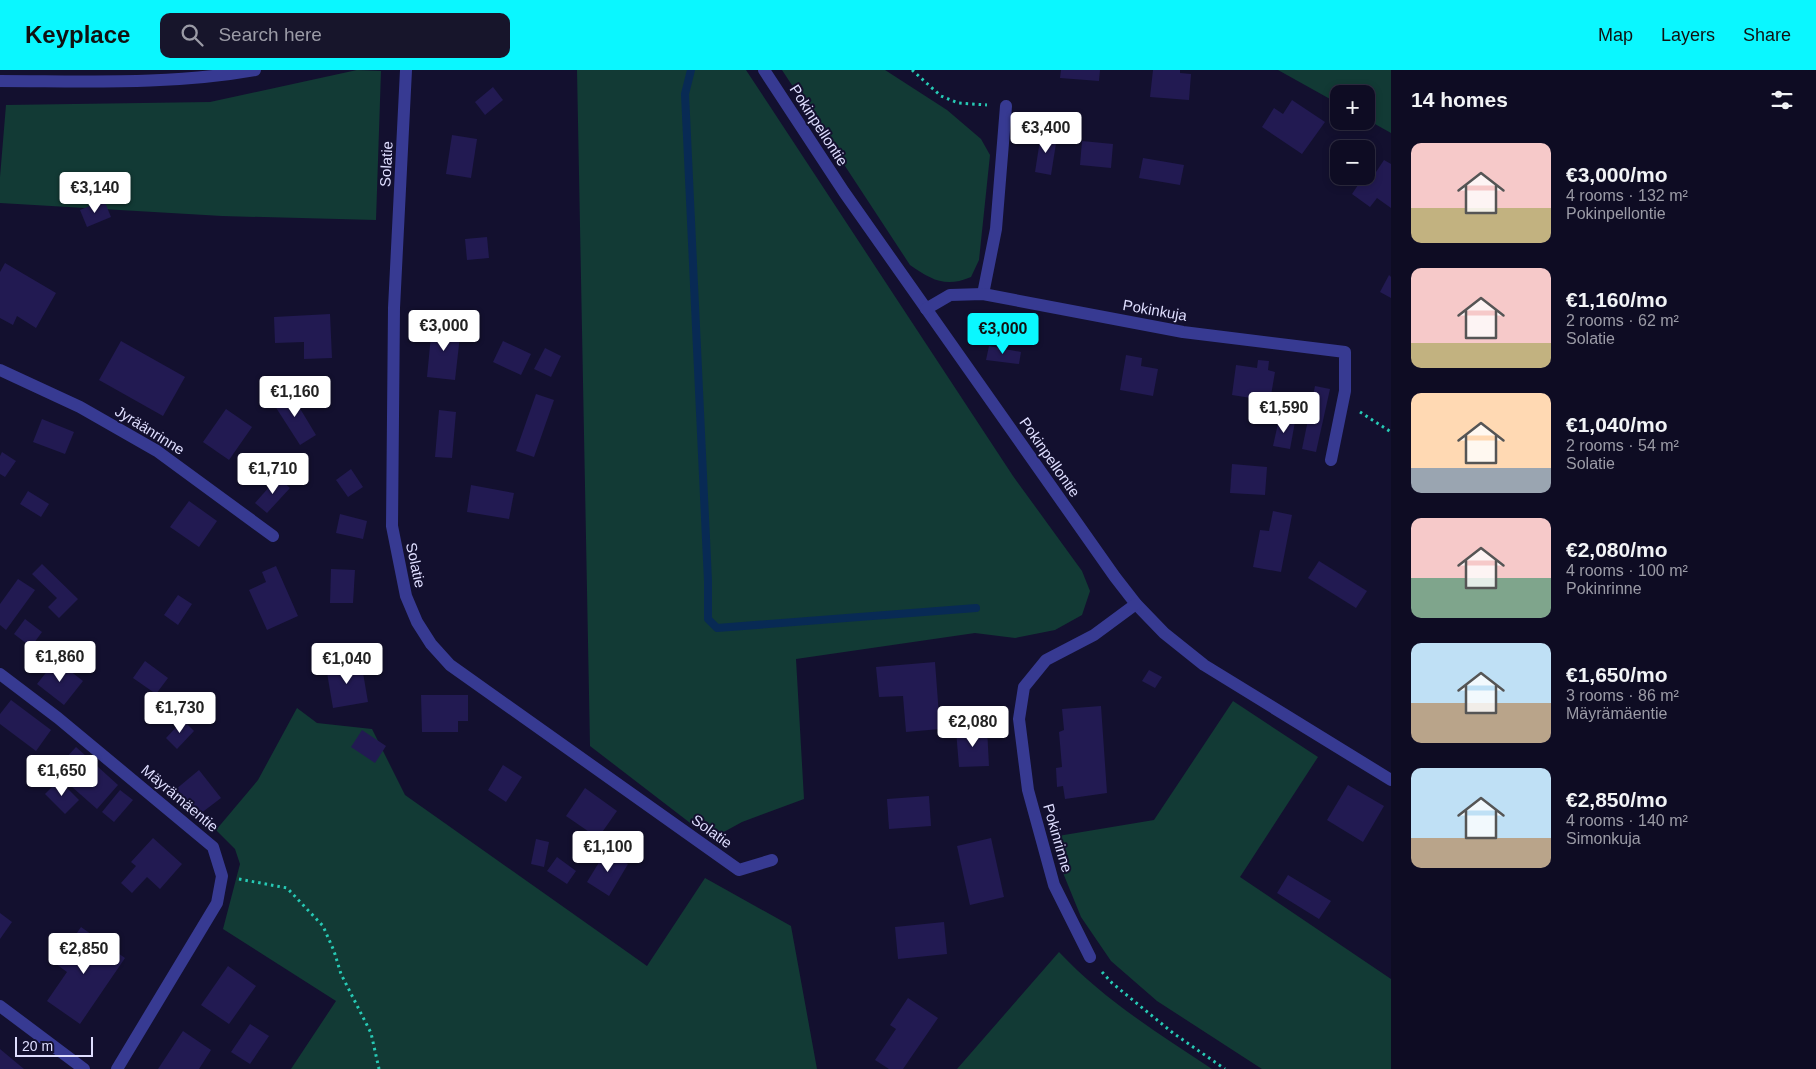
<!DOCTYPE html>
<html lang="en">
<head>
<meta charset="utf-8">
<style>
  :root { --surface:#0e0c23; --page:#17152b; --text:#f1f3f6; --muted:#9b9ba6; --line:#2e2c41; --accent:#0af7ff }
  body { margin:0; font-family:Arial,sans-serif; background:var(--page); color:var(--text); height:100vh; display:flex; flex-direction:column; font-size:19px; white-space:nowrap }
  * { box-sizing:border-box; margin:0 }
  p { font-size:16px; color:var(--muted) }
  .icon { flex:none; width:28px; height:28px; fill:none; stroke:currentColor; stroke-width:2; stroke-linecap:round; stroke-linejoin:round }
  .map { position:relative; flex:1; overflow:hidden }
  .sheet { display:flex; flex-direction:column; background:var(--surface); width:425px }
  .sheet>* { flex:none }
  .fabs { position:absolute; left:1330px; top:15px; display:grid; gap:10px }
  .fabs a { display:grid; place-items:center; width:45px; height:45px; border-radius:10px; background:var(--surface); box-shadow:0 2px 8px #0003,0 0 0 1px var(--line); font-size:25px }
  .scale { position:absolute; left:15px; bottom:12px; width:78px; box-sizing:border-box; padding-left:5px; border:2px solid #dfdeff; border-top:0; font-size:14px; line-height:18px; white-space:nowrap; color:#dfdeff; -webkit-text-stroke:4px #13102f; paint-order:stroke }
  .price { position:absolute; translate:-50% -42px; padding:0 11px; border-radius:5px; background:#fff; color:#222; font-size:16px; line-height:32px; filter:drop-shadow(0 1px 2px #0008) }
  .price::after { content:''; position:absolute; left:50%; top:30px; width:15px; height:11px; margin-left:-8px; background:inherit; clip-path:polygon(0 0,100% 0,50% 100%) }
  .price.active { background:var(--accent); color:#111 }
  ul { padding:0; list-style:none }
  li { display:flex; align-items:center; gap:15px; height:125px; padding:0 20px }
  li span { display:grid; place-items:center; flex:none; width:140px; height:100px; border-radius:10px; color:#555 }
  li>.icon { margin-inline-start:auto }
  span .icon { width:60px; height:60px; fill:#fffc; stroke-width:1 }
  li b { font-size:21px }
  h2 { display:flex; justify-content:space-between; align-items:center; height:60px; padding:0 20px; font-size:21px }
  header { display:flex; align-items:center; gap:30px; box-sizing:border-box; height:70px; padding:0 25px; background:var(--accent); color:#111 }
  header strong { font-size:24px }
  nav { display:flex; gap:28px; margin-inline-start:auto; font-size:18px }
  .search { width:350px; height:45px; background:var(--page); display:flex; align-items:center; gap:12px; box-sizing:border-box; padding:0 18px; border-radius:10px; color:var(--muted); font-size:19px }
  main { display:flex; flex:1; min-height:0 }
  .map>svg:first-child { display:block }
  .green { fill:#123a35 }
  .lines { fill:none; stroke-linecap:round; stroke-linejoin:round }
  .stream { stroke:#082a54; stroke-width:8 }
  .building { fill:#221a52 }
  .path { stroke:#27cab5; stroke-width:3; stroke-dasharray:2.5 4; stroke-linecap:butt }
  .minor { stroke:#373a92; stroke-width:12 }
  .labels { text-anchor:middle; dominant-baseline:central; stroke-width:4; stroke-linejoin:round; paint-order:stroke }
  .street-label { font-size:15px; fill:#dfdeff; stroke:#13102f }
</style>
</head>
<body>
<header>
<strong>Keyplace</strong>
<div class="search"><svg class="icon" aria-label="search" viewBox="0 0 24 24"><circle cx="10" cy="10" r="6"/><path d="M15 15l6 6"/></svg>Search here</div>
<nav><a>Map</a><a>Layers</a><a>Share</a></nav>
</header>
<main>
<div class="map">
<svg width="1391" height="999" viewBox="0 0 1391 999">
  <rect width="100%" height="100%" fill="#13102f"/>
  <g class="green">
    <polygon points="357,0 381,1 376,150 222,146 0,133 0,107 6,35 210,32"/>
    <polygon points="577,0 746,0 1013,406 1082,501 1090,521 1082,545 1055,560 1015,568 975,563 796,589 804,729 742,752 711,769 590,676"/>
    <path d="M782 0H885L947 40 981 69 990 85 979 190 971 207C945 218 932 210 910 195Z"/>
    <polygon points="1278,0 1391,0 1391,63 1366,49 1366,24 1339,24 1339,34"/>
    <polygon points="1233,631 1318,687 1240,807 1391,909 1391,999 1262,999 1157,931 1111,891 1081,847 1059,793 1052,767 1154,750"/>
    <polygon points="297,638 317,653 372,659 405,725 647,896 705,808 791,856 817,999 291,999 336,931 223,859 240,794 235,779 216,760 258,710"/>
    <path d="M1059 882C1103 929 1159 964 1212 999H957Z"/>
  </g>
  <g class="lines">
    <polyline class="stream" points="691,0 685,24 708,511 708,549 717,558 976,538"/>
  </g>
  <g class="building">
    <polygon points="1061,0 1100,0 1099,11 1060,8"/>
    <polygon points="1153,0 1180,0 1180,3 1191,4 1189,30 1150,27"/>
    <polygon points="493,17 503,30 485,45 475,32"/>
    <polygon points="1292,30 1325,52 1302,84 1262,57 1274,38 1283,44"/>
    <polygon points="1041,64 1057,67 1051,105 1035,102"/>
    <polygon points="452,65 477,69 471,108 446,104"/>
    <polygon points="1082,71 1113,74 1111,98 1080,95"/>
    <polygon points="1143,88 1184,95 1180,115 1139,108"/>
    <polygon points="1384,90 1391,94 1391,138 1377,128 1370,137 1352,124 1364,106 1366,106 1368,101 1374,105"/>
    <polygon points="104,130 111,147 87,157 80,140"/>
    <polygon points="487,167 489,188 467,190 465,169"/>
    <polygon points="5,193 56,223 36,258 17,246 13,255 0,248 0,202"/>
    <polygon points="1389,205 1391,207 1391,228 1380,222"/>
    <polygon points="330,244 332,288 304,289 304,272 275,273 274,247"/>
    <polygon points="432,255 461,257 455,310 427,307"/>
    <polygon points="1003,259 1019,262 1017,273 1001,270"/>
    <polygon points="121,271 185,307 163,346 99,310"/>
    <polygon points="503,271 531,284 521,305 493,292"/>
    <polygon points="989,276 1021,282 1019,294 986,290"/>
    <polygon points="545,278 561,286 551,307 534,299"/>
    <polygon points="1126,285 1142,288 1141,296 1158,299 1153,326 1120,320"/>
    <polygon points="1258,290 1269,291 1268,300 1275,302 1270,331 1232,325 1236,295 1257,298"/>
    <polygon points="1315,316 1330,319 1316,382 1302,379"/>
    <polygon points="290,322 316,365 300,375 273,333"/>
    <polygon points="536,324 554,330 534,387 516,381"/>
    <polygon points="226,339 252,357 229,390 203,372"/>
    <polygon points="439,340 456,342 452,388 435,387"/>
    <polygon points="42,349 74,362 65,384 33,372"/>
    <polygon points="1279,349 1295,352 1290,379 1273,376"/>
    <polygon points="2,382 16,391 5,407 0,404 0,386"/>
    <polygon points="1232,394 1267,397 1265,425 1230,423"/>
    <polygon points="351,399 363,417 348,427 336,410"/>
    <polygon points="278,407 290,418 267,443 255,433"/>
    <polygon points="471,415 514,423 509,449 467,442"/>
    <polygon points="28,421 49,434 41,447 20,434"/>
    <polygon points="189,431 217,451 199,477 170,457"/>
    <polygon points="1273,441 1292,445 1281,502 1253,497 1260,460 1269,461"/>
    <polygon points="340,444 367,451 363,469 336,463"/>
    <polygon points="1319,491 1367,521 1356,538 1308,508"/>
    <polygon points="42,494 78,529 59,548 48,537 57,528 32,504"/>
    <polygon points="276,496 298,546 267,560 249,520 266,512 262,502"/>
    <polygon points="331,499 355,500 353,533 330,533"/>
    <polygon points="18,509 35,520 6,560 0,555 0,534"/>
    <polygon points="178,525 192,534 178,555 164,545"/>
    <polygon points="25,549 42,562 31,577 14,564"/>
    <polygon points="56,590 83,611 64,635 37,614"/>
    <polygon points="145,591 168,608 156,624 133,608"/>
    <polygon points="361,591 368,632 333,638 326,597"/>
    <polygon points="935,592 940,659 906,662 903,626 879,627 876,597"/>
    <polygon points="1149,600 1162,607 1155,618 1142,611"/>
    <polygon points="421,625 468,625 468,651 458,651 458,662 422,662"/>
    <polygon points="11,630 51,660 36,681 0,654 0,644"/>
    <polygon points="1101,636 1107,723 1065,729 1063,716 1057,717 1056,698 1062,697 1059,662 1064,660 1062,639"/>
    <polygon points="183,650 194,661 177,679 166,668"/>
    <polygon points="987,658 989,696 959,697 956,660"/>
    <polygon points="362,660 386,676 375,693 351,677"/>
    <polygon points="76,677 118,715 97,739 54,701"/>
    <polygon points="503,695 522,707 506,732 488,720"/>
    <polygon points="199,700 221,728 196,747 175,720"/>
    <polygon points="59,710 79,730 65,744 45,724"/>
    <polygon points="1348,715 1384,736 1363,772 1327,750"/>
    <polygon points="585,718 617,741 598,768 566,746"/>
    <polygon points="120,720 133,730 114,752 102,742"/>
    <polygon points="929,726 931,756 889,759 887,729"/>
    <polygon points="153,768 182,794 160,819 147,807 132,823 121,813 136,796 131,792"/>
    <polygon points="991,768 1004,827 970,835 957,776"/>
    <polygon points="536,769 549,772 544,797 531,794"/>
    <polygon points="606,781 628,794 609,826 587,812"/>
    <polygon points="557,787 576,801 567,814 547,801"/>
    <polygon points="1288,805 1331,831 1319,849 1277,823"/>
    <polygon points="0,843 12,852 0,869"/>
    <polygon points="944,852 947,884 898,889 895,857"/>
    <polygon points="81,857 125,888 80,954 47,931 67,902 56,894"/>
    <polygon points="228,896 256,916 229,954 201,935"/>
    <polygon points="908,928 938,948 903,999 889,999 875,990 896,959 890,955"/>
    <polygon points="250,954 269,966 250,994 231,982"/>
    <polygon points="183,961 211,980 199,999 158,999"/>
    <polygon points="0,979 24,999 0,999"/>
  </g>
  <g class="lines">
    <g class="path">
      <polyline points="912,0 941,26 958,33 987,35"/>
      <polyline points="1360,342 1391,362"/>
      <polyline points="239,809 287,818 323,856 334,881 341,904 371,963 379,999"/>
      <polyline points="1102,902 1112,913 1173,963 1225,999"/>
    </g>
    <g class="minor">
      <polyline points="406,0 394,238 392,456 406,526 417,552 431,574 450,595 739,800 772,790"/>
      <polyline points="764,0 844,122 1115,507 1136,534 1164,563 1204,595 1391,710"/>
      <path d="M0 11C85 11 171 15 255 0"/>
      <polyline points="983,224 996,159 1006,36"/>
      <polyline points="926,239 950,225 983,224 1183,262 1345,282 1345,321 1331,390"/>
      <polyline points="0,300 80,337 157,381 273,466"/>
      <polyline points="0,604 58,648 213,777 222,806 217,833 117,999"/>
      <polyline points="1090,887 1054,815 1028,720 1019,649 1024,617 1046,590 1094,565 1136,534"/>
      <polyline points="0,936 84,999"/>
    </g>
  </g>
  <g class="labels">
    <g class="street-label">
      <text transform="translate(819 55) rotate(57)">Pokinpellontie</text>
      <text transform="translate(386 94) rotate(-87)">Solatie</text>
      <text transform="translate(1155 240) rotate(10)">Pokinkuja</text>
      <text transform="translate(150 360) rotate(32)">Jyräänrinne</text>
      <text transform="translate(1050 387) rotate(55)">Pokinpellontie</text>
      <text transform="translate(416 495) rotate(78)">Solatie</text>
      <text transform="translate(180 728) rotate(40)">Mäyrämäentie</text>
      <text transform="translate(712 761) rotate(36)">Solatie</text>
      <text transform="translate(1058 768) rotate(74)">Pokinrinne</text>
    </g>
  </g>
</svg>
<div class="fabs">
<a>+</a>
<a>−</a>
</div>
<div class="scale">20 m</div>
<b class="price" style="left:1046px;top:84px">€3,400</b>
<b class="price" style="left:95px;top:144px">€3,140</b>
<b class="price" style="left:444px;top:282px">€3,000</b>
<b class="price active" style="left:1003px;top:285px">€3,000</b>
<b class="price" style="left:295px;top:348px">€1,160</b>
<b class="price" style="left:1284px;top:364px">€1,590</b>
<b class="price" style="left:273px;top:425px">€1,710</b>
<b class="price" style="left:60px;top:613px">€1,860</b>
<b class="price" style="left:347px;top:615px">€1,040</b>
<b class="price" style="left:180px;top:664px">€1,730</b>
<b class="price" style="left:973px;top:678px">€2,080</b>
<b class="price" style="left:62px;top:727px">€1,650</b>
<b class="price" style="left:608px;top:803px">€1,100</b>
<b class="price" style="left:84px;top:905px">€2,850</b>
</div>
<section class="sheet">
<h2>14 homes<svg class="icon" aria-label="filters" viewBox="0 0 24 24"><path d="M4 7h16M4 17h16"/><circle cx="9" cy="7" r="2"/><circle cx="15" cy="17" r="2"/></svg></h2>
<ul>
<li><span style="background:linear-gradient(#f6c9c9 65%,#c2b280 0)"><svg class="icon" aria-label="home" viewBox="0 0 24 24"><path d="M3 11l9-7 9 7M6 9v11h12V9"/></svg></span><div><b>€3,000/mo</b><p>4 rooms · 132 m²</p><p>Pokinpellontie</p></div></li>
<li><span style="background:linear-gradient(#f6c9c9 75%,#c2b280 0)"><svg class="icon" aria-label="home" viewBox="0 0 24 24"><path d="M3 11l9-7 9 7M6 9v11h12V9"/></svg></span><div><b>€1,160/mo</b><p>2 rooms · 62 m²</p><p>Solatie</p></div></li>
<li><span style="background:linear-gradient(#ffd9b3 75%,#9aa5b1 0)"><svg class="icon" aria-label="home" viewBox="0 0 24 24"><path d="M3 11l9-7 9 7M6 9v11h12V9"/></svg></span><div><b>€1,040/mo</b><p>2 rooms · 54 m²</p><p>Solatie</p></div></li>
<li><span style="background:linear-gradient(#f6c9c9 60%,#7fa58c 0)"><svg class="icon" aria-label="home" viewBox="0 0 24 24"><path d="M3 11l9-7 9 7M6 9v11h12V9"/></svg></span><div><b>€2,080/mo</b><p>4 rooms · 100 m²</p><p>Pokinrinne</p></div></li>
<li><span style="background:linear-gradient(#bfe0f5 60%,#b9a48a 0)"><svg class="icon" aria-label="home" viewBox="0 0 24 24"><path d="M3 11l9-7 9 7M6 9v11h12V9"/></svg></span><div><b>€1,650/mo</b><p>3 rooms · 86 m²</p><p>Mäyrämäentie</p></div></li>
<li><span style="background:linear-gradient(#bfe0f5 70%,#b9a48a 0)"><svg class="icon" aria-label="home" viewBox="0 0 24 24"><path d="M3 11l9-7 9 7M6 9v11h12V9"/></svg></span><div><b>€2,850/mo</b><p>4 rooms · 140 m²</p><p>Simonkuja</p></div></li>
</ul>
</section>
</main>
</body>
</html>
